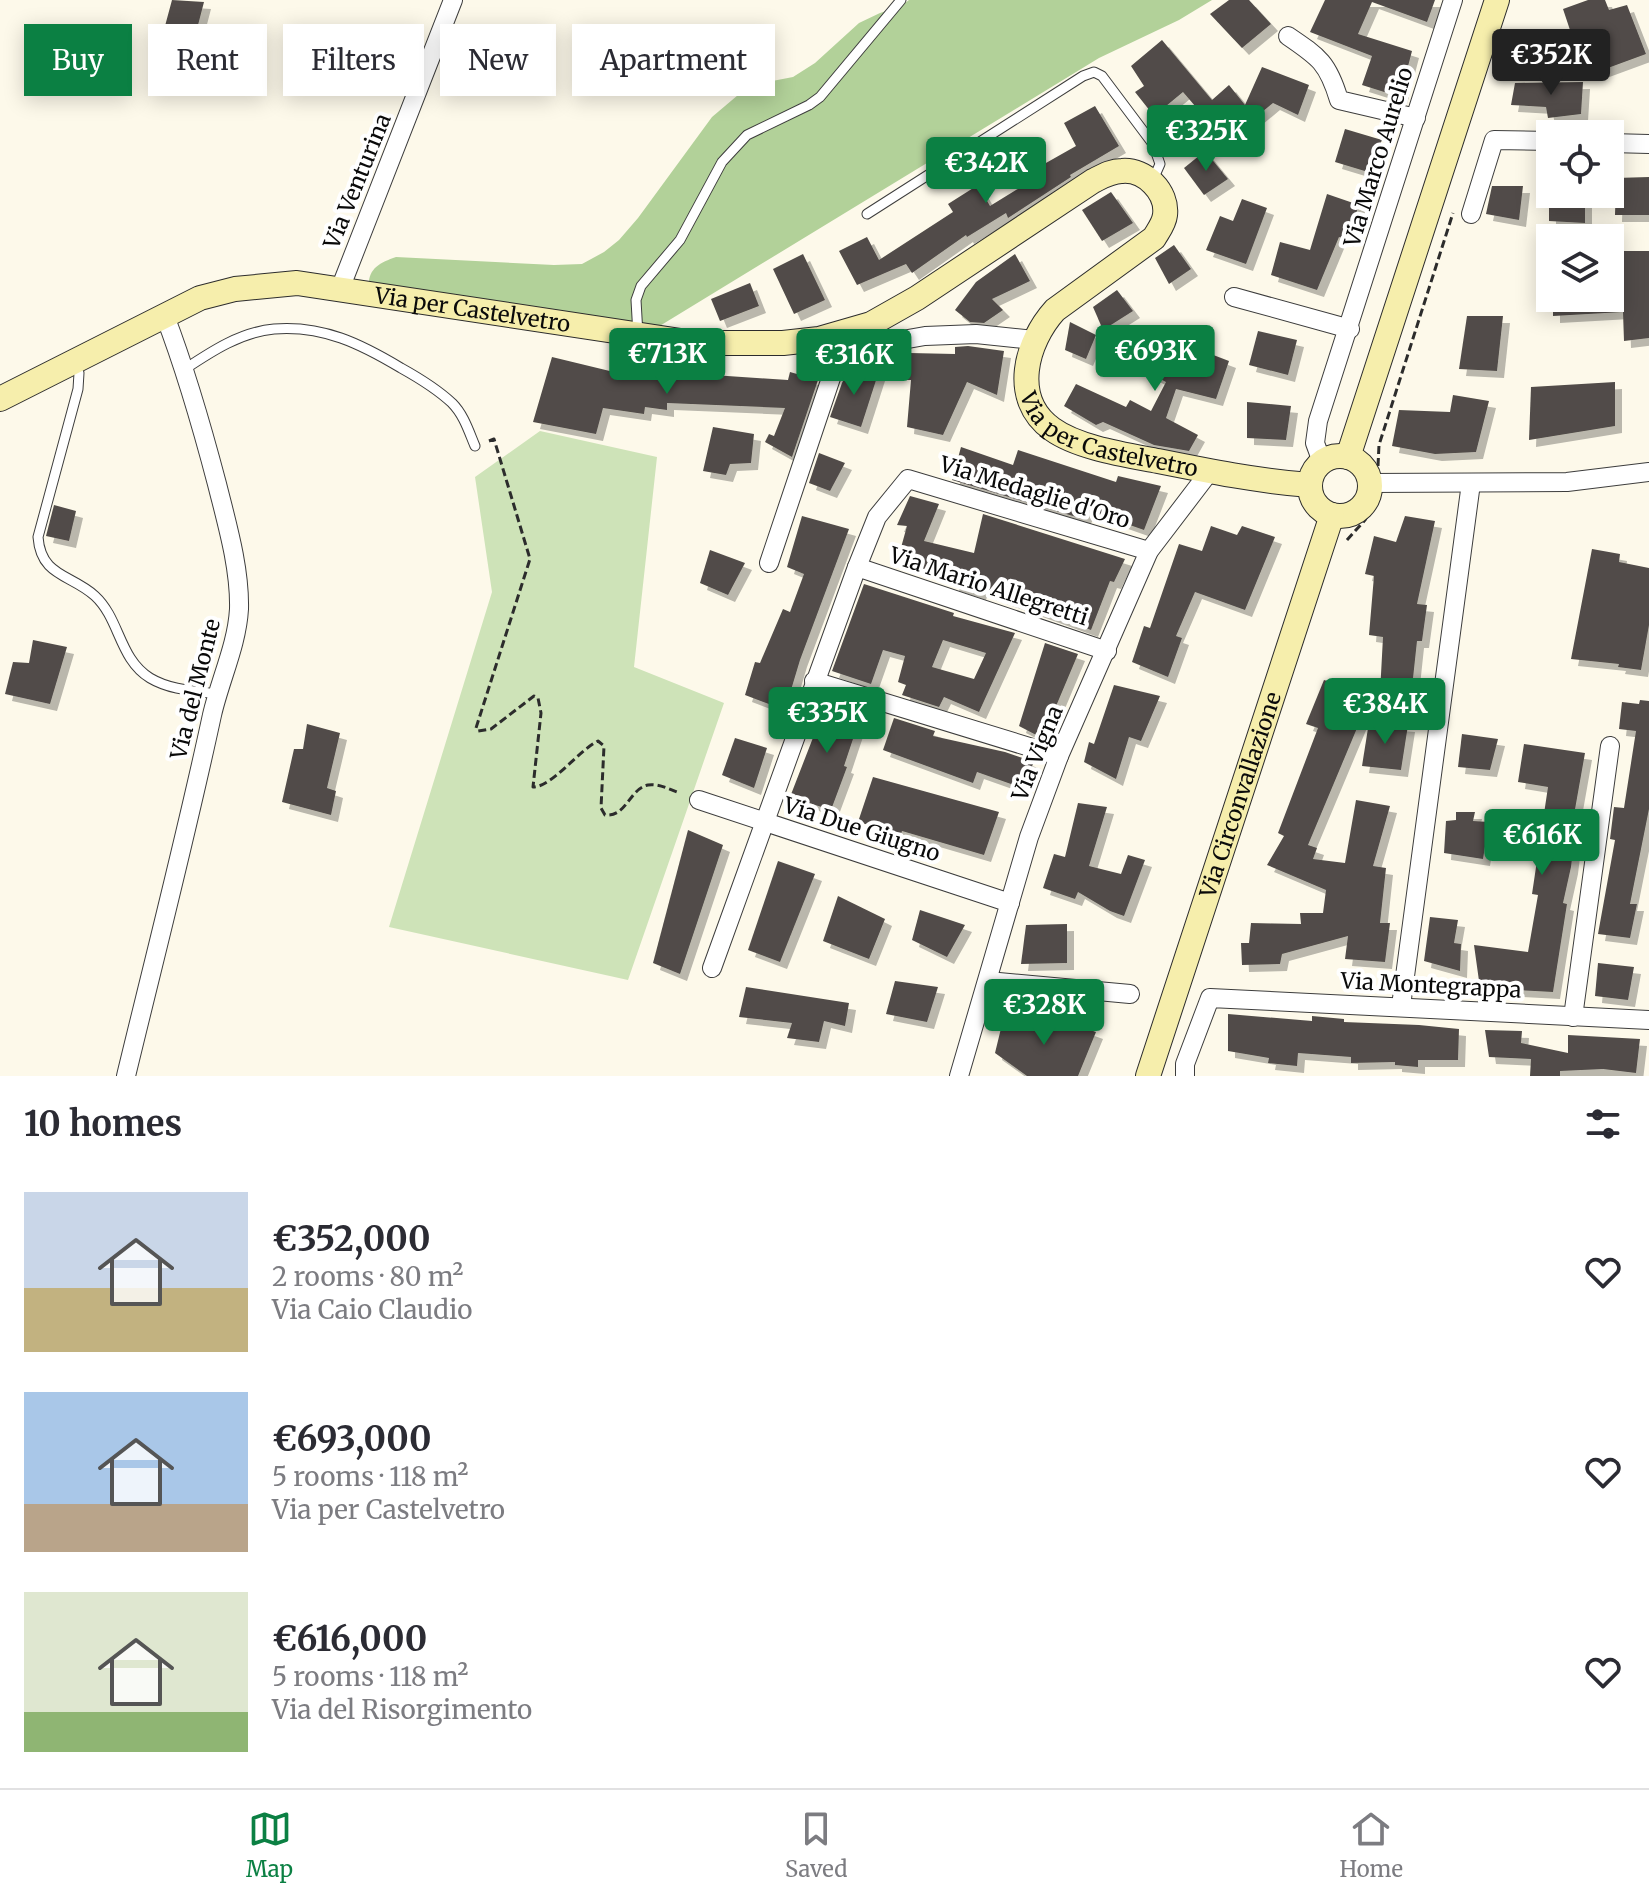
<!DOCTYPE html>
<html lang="en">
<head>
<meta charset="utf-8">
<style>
  :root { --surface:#fff; --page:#f2f2f3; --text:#2b2b33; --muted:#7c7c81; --line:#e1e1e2; --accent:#0b8043 }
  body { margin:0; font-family:Merriweather,serif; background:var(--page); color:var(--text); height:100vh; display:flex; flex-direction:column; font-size:30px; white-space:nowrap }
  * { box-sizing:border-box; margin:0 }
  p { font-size:26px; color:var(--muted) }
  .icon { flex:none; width:44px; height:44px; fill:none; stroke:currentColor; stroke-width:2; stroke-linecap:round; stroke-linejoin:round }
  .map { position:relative; height:1076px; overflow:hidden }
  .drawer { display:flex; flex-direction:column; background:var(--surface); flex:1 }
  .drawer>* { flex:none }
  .banner { position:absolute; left:24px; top:24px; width:800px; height:72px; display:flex; gap:16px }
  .tools { position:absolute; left:1536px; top:120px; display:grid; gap:16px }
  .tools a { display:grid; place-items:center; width:88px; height:88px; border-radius:0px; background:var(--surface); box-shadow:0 4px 20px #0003; font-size:40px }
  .price { position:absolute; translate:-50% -68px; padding:0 18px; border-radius:8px; background:var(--accent); color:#fff; font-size:26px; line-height:52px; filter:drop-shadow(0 2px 4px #0008) }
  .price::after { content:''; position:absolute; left:50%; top:48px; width:24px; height:18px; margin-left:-12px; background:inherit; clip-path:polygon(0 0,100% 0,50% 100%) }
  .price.current { background:#222; color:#fff }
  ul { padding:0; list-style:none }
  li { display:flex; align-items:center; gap:24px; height:200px; padding:0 24px }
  li span { display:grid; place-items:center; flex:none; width:224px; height:160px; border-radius:0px; color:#555 }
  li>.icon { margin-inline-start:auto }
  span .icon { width:96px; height:96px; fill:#fffc; stroke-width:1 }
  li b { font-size:34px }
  h2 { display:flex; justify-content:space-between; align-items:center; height:96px; padding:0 24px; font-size:34px }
  .pill { padding:0 28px; border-radius:0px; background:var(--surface); box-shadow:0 4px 20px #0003; font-size:28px; line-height:72px }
  .pill.current { background:var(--accent); color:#fff }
  .dock { display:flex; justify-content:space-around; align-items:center; height:112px; border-top:2px solid var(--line); background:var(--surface); font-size:22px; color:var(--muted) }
  .dock a { display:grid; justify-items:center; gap:4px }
  .dock .current { color:var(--accent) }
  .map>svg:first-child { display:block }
  .green { fill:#cee3b8 }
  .forest { fill:#b2d199 }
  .building { fill:#514c48; fill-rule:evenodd; filter:url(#shadow) }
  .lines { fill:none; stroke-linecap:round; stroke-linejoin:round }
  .lane-casing { stroke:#3d3d3d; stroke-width:11 }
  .street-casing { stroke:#3d3d3d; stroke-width:20 }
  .secondary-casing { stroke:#2c2c2c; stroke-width:26 }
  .path { stroke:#2c2c2c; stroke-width:3; stroke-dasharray:8 4; stroke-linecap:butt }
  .lane { stroke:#fff; stroke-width:9 }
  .street { stroke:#fff; stroke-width:18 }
  .secondary { stroke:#f6eeac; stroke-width:24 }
  .labels { text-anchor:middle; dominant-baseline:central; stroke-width:8; stroke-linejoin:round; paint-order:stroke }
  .street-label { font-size:22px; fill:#0a0a0a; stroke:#fff }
</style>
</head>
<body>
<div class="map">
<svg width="1649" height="1076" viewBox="0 0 1649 1076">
  <defs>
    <filter id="shadow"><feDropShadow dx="7" dy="7" stdDeviation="0" flood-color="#0004"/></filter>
  </defs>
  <rect width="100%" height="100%" fill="#fdf9ea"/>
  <polygon class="green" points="540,431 657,457 634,667 724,703 628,980 389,927 492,592 475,477"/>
  <path class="forest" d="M909 0H1212L1179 20 1099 58 658 327 369 289C367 269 379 263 396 257L554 265 582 264 604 252 619 240 638 218 712 117 738 95 762 83 793 77 815 63 859 23 880 13 901 6Z"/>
  <g class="building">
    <polygon points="172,0 204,2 191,52 156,43 161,25 165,26"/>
    <polygon points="1229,0 1249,0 1271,24 1242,48 1210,14"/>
    <polygon points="1325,0 1435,0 1427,22 1372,2 1358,34 1412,51 1400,97 1362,85 1372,56 1310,32"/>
    <polygon points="1588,0 1605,0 1609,10 1627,5 1646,54 1597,72 1584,29 1571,33 1563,9"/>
    <polygon points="1162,40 1212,100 1229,85 1245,105 1262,67 1309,85 1298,115 1273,103 1226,142 1183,92 1154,116 1135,92 1144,86 1131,66"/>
    <polygon points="1583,82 1581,114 1548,118 1546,107 1511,105 1515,83"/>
    <polygon points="1095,106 1119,146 1070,175 1071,177 1008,218 1006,213 967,237 966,235 912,273 906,264 857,285 839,251 867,237 879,260 953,212 948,204 978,185 990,206 1034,179 1030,172 1076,146 1064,123"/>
    <polygon points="1345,129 1382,140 1368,172 1335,162"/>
    <polygon points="1205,151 1228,179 1204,195 1184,168"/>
    <polygon points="1649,177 1649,215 1615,215 1616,178"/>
    <polygon points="1492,186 1523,186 1519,220 1486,214"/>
    <polygon points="1111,192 1133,223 1102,241 1082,210"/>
    <polygon points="1327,194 1359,205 1347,240 1339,237 1317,290 1271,275 1280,242 1310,250"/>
    <polygon points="1549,194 1585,194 1585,223 1549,221"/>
    <polygon points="1242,199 1267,208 1246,264 1206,250 1220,216 1233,221"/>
    <polygon points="1174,245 1191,269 1169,284 1155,258"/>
    <polygon points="1618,251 1649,251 1649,338 1624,341 1623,312 1553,316 1553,298 1610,298 1610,263 1618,263"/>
    <polygon points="803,254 825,300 794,314 773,269"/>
    <polygon points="1015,254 1030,281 992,299 1003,310 984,323 970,322 955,310 976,282"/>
    <polygon points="750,283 759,306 720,321 711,299"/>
    <polygon points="1117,290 1133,311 1103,330 1093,307"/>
    <polygon points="1467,316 1503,316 1497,371 1459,369"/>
    <polygon points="1070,322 1096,335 1086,359 1065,350"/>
    <polygon points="1139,330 1193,357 1195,348 1229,361 1216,399 1176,389 1166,418 1198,435 1189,451 1154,445 1103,422 1096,425 1064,406 1076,384 1126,407 1130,400 1151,411 1166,382 1124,360"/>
    <polygon points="1258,331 1297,340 1288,375 1249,365"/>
    <polygon points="968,346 1004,351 997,395 967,382 943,435 907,427 911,380 907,380 910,353 955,354 955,347"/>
    <polygon points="552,357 618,373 619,369 654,368 654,371 788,380 790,372 818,380 792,457 765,442 769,434 774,436 785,408 667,403 667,410 645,407 644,414 603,408 596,434 533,422"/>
    <polygon points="856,370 878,374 861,427 830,417 842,383 846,375"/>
    <polygon points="1615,382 1615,426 1529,440 1531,387"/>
    <polygon points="1453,395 1489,401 1476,452 1435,454 1392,446 1399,410 1450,412"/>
    <polygon points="1247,402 1291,406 1286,440 1247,438"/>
    <polygon points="713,427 754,434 751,463 730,464 726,475 703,471"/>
    <polygon points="961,447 1013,465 1018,450 1116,482 1118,476 1161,486 1144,530 1087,510 1083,519 952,480"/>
    <polygon points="819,453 845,463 830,491 809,483"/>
    <polygon points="910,496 939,504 924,541 974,553 983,514 1125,559 1114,582 1110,581 1091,630 980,590 979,593 952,584 953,581 897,562 907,526 897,525"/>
    <polygon points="54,505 76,511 69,541 46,536"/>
    <polygon points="802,516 849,529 800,660 785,710 745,695 755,662 760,663 783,609 790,612 804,574 787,567"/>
    <polygon points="1405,516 1435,521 1417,604 1427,605 1422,641 1417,641 1411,697 1380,693 1383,637 1369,635 1374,576 1365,574 1374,536 1396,542"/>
    <polygon points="1211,526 1237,535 1242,526 1275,537 1245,610 1195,592 1176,636 1182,638 1168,677 1132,662 1144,626 1150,628 1179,544 1202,551"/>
    <polygon points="1592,549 1620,554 1619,562 1649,568 1649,625 1641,670 1618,667 1619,664 1571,659"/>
    <polygon points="710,550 745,563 728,595 700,583"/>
    <path d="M864 584 954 613 953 616 1015 633 979 712 944 697 939 707 902 695 906 685 898 682 905 656 883 650 871 684 832 671ZM943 640 986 653 974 679 932 667Z"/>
    <polygon points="33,640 67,647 50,704 5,694 13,662 29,663"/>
    <polygon points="1045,643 1078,654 1054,711 1056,711 1040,737 1019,726"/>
    <polygon points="1324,680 1346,687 1339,706 1353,709 1350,720 1360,721 1308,845 1317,848 1313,859 1345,863 1356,800 1390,806 1373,866 1386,868 1380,923 1390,923 1385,962 1345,959 1348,936 1282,954 1280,964 1242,965 1241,943 1249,943 1251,923 1301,924 1300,913 1323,913 1326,890 1267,865 1284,836 1278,833 1318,728 1306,724"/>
    <polygon points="1114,685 1160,696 1141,741 1129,737 1116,779 1084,762 1089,742 1094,744"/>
    <polygon points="1640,700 1649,701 1649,809 1630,904 1637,904 1630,938 1598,934 1615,840 1610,839 1614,807 1624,808 1636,731 1619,729 1622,702 1639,704"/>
    <polygon points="821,701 863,709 844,766 847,767 831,810 790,797 816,730 811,729"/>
    <polygon points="894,718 935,731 933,736 1005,752 1034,762 1022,788 977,772 973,783 883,750"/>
    <polygon points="1369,722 1408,725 1401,770 1362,766"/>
    <polygon points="307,724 340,733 327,788 336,791 331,815 282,802 294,749 303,749"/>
    <polygon points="1462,734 1498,739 1490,770 1458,767"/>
    <polygon points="735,738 767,748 754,788 722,775"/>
    <polygon points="1524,744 1585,753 1574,815 1577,816 1571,867 1563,903 1567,904 1553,992 1480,988 1474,945 1528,952 1538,895 1532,894 1548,787 1518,782"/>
    <polygon points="873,777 999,812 984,855 902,831 901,834 858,822"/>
    <polygon points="1078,803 1107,807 1089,866 1121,874 1128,855 1145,860 1124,916 1110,911 1078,892 1075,899 1043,888 1054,854 1065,857"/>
    <polygon points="1456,812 1475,812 1473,821 1489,822 1483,859 1444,853 1446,821 1456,820"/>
    <polygon points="688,830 723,845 680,974 653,963"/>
    <polygon points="778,861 815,874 780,962 748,950"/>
    <polygon points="838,896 885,919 869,959 823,941"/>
    <polygon points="920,910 965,925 947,957 912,940"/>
    <polygon points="1430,917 1458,920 1454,943 1461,944 1460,971 1424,961"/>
    <polygon points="1067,924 1067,963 1021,964 1026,925"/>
    <polygon points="1598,963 1634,967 1628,1000 1595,996"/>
    <polygon points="895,981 938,987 927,1022 886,1014"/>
    <polygon points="746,987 849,1003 845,1026 824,1021 819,1042 787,1038 792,1023 739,1017"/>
    <polygon points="1228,1014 1312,1021 1312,1016 1344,1019 1344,1022 1419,1025 1459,1029 1458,1060 1418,1060 1418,1067 1395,1065 1395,1062 1351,1063 1351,1057 1298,1053 1297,1066 1268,1063 1269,1058 1228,1051"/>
    <polygon points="1004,1016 1063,1028 1065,1021 1096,1032 1078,1076 1027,1076 995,1053"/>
    <polygon points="1485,1030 1522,1031 1521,1043 1568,1053 1568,1035 1640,1039 1636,1073 1603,1069 1560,1071 1560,1076 1530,1076 1531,1059 1489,1057"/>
  </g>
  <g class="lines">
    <g class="lane-casing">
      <g id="lane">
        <polyline points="867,214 1083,76 1094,72 1102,76 1153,144 1160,164 1152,182"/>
        <polyline points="638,335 636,300 641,286 680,240 722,162 747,135 809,105 820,97 901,0"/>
        <path d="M75 364 79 373 78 389 38 537C41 577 71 574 95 596 120 619 119 659 150 678 170 690 195 691 217 694"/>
        <path d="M185 369C212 351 241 332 274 329 323 325 361 344 401 368 419 378 437 389 452 403 464 415 469 432 475 446"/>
      </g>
    </g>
    <g class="street-casing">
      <g id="street">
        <path d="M1288 36C1319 57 1328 63 1339 100L1416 118"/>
        <polyline points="1610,143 1649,144"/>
        <polyline points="1471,214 1494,140 1550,141"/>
        <polyline points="340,289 453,0"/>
        <polyline points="1234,297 1350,329"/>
        <polyline points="1322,462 1315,443 1318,421 1453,0"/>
        <polyline points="1370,483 1567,482 1649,472"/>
        <polyline points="769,563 831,378 837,367 846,361 891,342 925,336 976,334 1034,340"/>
        <polyline points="857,567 1107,651"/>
        <polyline points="814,681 1059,756"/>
        <polyline points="699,800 1010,903"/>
        <polyline points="712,968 857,567 877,517 908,479 1149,551"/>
        <polyline points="988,981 1130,994"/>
        <polyline points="1401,1006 1471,483"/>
        <polyline points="1573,1017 1610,746"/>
        <path d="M126 1076C155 956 186 836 212 715 220 680 237 645 239 609 240 568 227 524 217 484 202 427 186 371 165 316"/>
        <polyline points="959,1076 1029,837 1059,756 1149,551 1210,471"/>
        <polyline points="1185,1076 1185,1064 1210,998 1649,1020"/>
      </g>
    </g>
    <g class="secondary-casing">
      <g id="secondary">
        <path id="s1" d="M0 399 200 298 235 289 297 283 694 343H783L819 339 871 324 917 298 1093 181C1103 176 1111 171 1122 171 1145 169 1168 192 1165 215 1164 224 1158 231 1154 238L1055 310C1026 342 1010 399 1052 429 1078 448 1127 455 1158 461 1208 471 1258 481 1310 485"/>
        <circle cx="1340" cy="486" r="30"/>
        <polyline points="1348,457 1497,0"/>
        <path id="s2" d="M1148 1076 1332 515"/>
      </g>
    </g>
    <g class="path">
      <path d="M489 441 494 439 530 559 476 728 478 731 491 729 534 696 538 698 541 713 533 787C552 787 578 751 598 741L604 746 601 808 605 815C627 817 629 789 648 785 658 783 671 790 680 793"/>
      <polyline points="1378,466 1379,445 1453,213"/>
      <polyline points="1347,540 1365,520 1375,501"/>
    </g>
    <use href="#lane" class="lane"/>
    <use href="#street" class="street"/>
    <use href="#secondary" class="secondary"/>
  </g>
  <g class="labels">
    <g class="street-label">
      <text transform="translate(1378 157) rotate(-73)">Via Marco Aurelio</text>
      <text transform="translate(357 181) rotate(-68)">Via Venturina</text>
      <text stroke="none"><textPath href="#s1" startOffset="500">Via per Castelvetro</textPath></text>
      <text stroke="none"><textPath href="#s1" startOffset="1604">Via per Castelvetro</textPath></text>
      <text transform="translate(1035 492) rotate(17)">Via Medaglie d'Oro</text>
      <text transform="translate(989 586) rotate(18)">Via Mario Allegretti</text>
      <text transform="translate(195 689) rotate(-76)">Via del Monte</text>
      <text transform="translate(1037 753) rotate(-68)">Via Vigna</text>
      <text stroke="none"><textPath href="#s2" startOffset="296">Via Circonvallazione</textPath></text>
      <text transform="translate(862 829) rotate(18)">Via Due Giugno</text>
      <text transform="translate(1431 985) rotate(3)">Via Montegrappa</text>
    </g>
  </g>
</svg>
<div class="tools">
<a><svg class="icon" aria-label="locate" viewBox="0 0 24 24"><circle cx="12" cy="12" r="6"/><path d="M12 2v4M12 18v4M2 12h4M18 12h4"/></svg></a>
<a><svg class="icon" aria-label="layers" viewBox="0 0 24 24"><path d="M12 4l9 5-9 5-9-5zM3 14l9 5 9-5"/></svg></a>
</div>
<b class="price current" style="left:1551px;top:97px">€352K</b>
<b class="price" style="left:1206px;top:173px">€325K</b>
<b class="price" style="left:986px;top:205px">€342K</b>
<b class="price" style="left:1155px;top:393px">€693K</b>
<b class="price" style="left:667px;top:396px">€713K</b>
<b class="price" style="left:854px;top:397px">€316K</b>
<b class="price" style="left:1385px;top:746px">€384K</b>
<b class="price" style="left:827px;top:755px">€335K</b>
<b class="price" style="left:1542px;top:877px">€616K</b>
<b class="price" style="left:1044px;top:1047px">€328K</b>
<div class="banner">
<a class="pill current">Buy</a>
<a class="pill">Rent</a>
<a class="pill">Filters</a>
<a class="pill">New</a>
<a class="pill">Apartment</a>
</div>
</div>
<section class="drawer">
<h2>10 homes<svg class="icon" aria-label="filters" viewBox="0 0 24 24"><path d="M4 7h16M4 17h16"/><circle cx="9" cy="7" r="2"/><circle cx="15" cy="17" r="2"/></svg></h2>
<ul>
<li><span style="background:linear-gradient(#c9d6e8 60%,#c2b280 0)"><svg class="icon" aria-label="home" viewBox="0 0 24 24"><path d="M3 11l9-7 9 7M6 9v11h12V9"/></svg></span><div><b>€352,000</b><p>2 rooms · 80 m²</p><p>Via Caio Claudio</p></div><svg class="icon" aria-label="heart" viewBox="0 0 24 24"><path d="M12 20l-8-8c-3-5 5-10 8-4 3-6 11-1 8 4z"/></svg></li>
<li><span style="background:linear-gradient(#a9c7e8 70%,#b9a48a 0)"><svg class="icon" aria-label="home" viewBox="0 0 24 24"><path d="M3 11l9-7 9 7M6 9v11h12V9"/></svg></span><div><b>€693,000</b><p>5 rooms · 118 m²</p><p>Via per Castelvetro</p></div><svg class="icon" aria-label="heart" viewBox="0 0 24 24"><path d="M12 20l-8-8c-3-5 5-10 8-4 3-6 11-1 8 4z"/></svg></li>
<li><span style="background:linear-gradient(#dfe7d0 75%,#8fb573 0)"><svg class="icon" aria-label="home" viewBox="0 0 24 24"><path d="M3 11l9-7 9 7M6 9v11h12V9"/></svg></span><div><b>€616,000</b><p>5 rooms · 118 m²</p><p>Via del Risorgimento</p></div><svg class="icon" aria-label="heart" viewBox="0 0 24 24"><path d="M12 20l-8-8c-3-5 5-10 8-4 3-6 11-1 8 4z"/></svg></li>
</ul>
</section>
<nav class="dock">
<a class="current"><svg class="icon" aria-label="map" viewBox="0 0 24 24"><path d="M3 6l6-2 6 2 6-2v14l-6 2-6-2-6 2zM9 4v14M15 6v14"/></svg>Map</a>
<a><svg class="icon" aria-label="saved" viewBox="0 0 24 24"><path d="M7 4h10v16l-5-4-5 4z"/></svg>Saved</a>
<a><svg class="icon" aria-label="home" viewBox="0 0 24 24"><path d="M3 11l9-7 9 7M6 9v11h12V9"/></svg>Home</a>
</nav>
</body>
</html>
